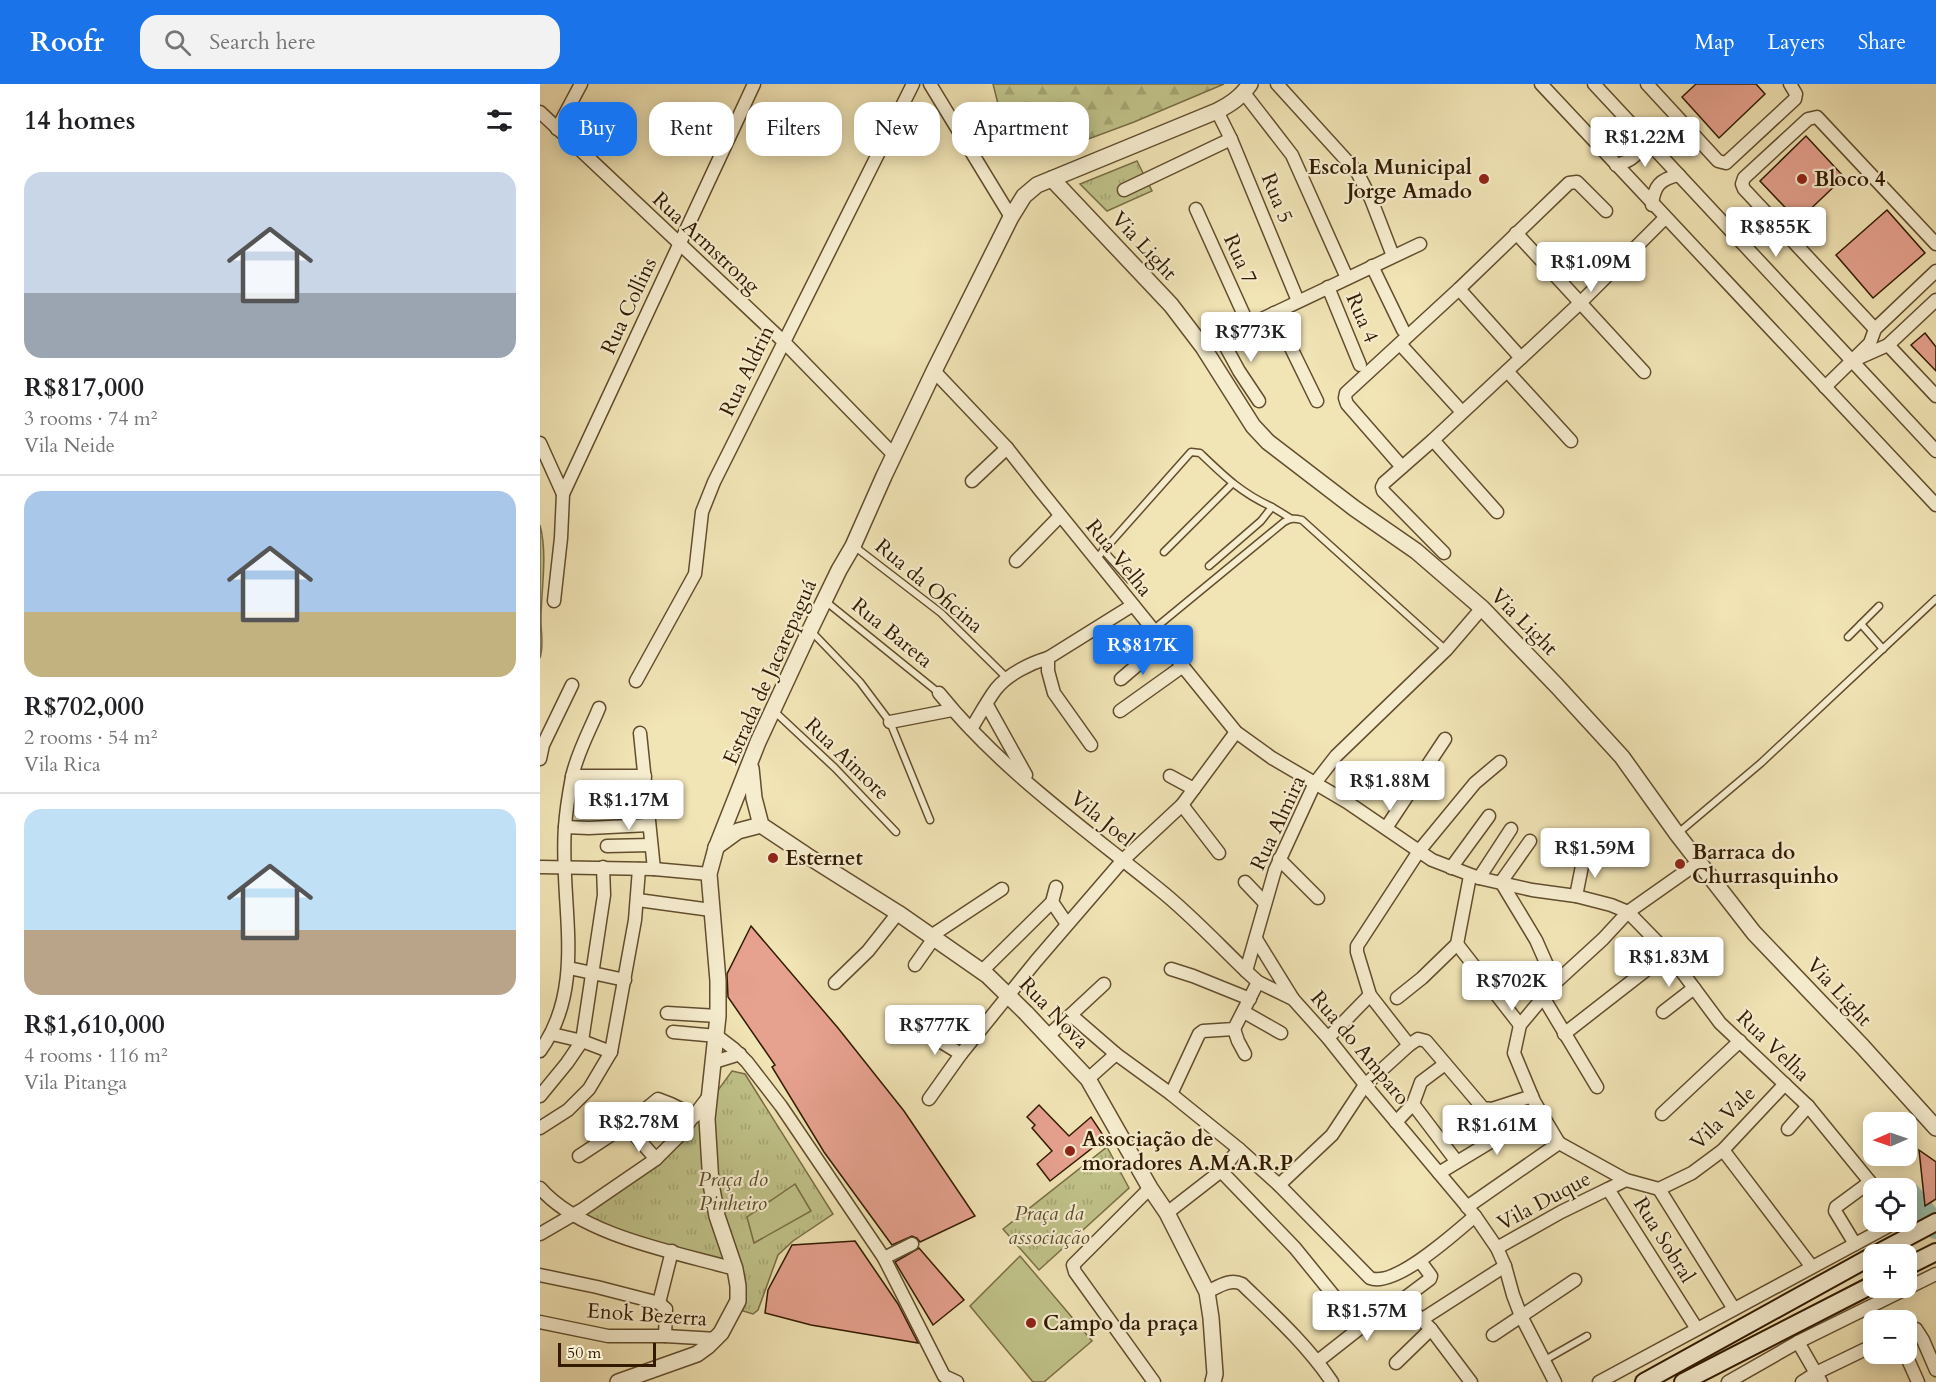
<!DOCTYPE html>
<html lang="en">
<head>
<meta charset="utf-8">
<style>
  :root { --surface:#fff; --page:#f2f2f2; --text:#202124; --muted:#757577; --line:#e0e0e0; --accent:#1a73e8 }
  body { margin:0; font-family:Cardo,serif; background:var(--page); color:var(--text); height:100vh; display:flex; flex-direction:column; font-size:22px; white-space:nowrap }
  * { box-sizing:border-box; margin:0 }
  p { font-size:20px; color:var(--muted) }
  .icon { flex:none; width:33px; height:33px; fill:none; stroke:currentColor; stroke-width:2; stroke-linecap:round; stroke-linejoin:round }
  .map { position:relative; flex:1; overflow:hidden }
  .sheet { display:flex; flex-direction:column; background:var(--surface); width:540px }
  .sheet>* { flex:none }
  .hud { position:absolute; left:18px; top:18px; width:570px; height:54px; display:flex; gap:12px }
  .needle { width:39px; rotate:268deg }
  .tools { position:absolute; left:1323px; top:1028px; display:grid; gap:12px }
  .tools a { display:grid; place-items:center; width:54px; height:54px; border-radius:12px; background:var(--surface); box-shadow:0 3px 15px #0003; font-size:30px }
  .scale { position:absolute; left:18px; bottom:15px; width:98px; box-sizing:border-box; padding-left:6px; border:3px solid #321b00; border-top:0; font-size:16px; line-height:21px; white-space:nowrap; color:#321b00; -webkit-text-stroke:4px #f6edcf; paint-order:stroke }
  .price { position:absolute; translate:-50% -51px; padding:0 14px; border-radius:6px; background:#fff; color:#222; font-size:20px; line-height:39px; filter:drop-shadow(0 2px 3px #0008) }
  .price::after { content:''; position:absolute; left:50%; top:36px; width:18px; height:14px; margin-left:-9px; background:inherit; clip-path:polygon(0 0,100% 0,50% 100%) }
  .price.current { background:var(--accent); color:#fff }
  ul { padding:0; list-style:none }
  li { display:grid; align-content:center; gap:12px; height:318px; padding:0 24px }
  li+li { border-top:2px solid var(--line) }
  li span { display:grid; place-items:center; height:186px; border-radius:18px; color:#555 }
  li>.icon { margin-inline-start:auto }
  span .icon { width:108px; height:108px; fill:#fffc; stroke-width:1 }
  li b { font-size:26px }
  h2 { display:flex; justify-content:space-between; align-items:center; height:72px; padding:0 24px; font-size:26px }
  .pill { padding:0 21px; border-radius:18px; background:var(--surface); box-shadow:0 3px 15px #0003; font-size:21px; line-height:54px }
  .pill.current { background:var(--accent); color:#fff }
  header { display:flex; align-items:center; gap:36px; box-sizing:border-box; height:84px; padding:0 30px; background:var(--accent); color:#fff }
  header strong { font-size:28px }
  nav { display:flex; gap:33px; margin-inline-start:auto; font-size:21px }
  .search { width:420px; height:54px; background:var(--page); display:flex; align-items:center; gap:15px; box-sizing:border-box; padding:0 21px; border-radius:18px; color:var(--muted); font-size:22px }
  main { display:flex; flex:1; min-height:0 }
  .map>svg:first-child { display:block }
  .forest { fill:url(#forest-firs); stroke:#796e44; stroke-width:1.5 }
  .park { fill:url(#park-tufts); stroke:#796e44; stroke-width:1.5 }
  .garden { fill:#c0c289; stroke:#796e44; stroke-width:1.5 }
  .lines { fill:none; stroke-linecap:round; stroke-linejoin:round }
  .river { stroke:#9bbfab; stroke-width:24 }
  .building { fill:#e6a18f; stroke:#321b00; stroke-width:1.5 }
  .service-casing { stroke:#624d2d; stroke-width:9 }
  .minor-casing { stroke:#624d2d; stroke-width:15 }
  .tertiary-casing { stroke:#624d2d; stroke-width:18 }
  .secondary-casing { stroke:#321b00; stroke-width:20 }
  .service { stroke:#f6edcf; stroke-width:6 }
  .minor { stroke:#f6edcf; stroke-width:12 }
  .tertiary { stroke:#f6edcf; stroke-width:15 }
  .secondary { stroke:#f6edcf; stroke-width:16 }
  .poi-dot { fill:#8f2418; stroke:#f6edcf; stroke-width:2 }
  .labels { text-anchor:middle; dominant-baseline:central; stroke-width:4.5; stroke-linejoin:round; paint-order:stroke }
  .poi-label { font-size:21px; font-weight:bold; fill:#321b00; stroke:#f6edcf; text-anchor:start }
  .street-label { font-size:21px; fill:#321b00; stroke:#f6edcf }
  .park-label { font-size:21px; font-style:italic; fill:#5d4d29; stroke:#f6edcf }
</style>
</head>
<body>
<header>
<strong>Roofr</strong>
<div class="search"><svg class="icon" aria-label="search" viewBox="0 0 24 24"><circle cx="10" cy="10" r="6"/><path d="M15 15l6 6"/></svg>Search here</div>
<nav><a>Map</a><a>Layers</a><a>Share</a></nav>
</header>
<main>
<section class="sheet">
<h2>14 homes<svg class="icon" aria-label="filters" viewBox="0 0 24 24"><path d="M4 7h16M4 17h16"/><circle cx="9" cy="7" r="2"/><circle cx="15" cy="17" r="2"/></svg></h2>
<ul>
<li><span style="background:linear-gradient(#c9d6e8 65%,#9aa5b1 0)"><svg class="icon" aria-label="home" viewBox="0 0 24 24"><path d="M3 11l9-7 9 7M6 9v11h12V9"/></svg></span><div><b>R$817,000</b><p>3 rooms · 74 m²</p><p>Vila Neide</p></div></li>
<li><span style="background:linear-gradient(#a9c7e8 65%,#c2b280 0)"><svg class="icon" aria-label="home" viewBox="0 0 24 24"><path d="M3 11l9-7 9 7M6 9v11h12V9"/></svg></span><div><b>R$702,000</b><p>2 rooms · 54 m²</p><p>Vila Rica</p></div></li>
<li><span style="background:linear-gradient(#bfe0f5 65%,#b9a48a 0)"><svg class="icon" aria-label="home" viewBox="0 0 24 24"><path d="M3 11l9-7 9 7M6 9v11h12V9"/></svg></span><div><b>R$1,610,000</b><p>4 rooms · 116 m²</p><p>Vila Pitanga</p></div></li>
</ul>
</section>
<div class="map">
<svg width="1396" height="1298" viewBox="0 0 1396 1298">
  <defs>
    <pattern id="forest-firs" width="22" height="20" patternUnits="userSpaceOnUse" patternTransform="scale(1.5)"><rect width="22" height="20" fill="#c0c289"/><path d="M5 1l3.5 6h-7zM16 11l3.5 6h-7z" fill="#a5a674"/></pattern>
    <pattern id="park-tufts" width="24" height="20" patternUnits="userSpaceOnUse" patternTransform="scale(1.5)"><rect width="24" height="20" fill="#c0c289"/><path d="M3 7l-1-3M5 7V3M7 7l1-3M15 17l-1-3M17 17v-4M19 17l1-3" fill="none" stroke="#a5a674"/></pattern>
  </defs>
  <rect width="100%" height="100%" fill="#f1e4b5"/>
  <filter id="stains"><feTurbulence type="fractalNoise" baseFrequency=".00333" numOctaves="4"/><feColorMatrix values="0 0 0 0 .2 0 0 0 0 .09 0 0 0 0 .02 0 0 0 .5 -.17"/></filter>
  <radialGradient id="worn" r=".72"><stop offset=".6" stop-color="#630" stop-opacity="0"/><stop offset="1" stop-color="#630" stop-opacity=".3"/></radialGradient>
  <g class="forest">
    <polygon points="453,0 684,0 594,38 511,69 460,28"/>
    <path d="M0 441C8 472 1 505 1 536 1 549 4 562 0 574Z"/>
  </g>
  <g class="park">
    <polygon points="597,77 612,107 567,127 540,100"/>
    <polygon points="192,987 205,990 293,1130 253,1157 238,1171 218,1226 213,1230 203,1227 200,1192 127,1163 43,1133 118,1081 143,1054"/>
    <polygon points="567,1063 589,1104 499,1186 463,1145"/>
  </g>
  <g class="garden">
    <polygon points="255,1100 271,1127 214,1159 207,1133"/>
    <polygon points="480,1172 552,1257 504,1298 493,1298 430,1222"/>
  </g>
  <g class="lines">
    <polyline class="river" points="1369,1110 1396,1143"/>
  </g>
  <g class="building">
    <polygon points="1156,0 1216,0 1225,10 1179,54 1142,13"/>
    <polygon points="1266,52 1304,93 1258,137 1220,97"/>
    <polygon points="1347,126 1385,169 1333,214 1296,171"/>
    <polygon points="1385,249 1396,263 1396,287 1371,261"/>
    <polygon points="211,842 298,944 364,1027 435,1132 380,1158 377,1154 372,1152 352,1161 284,1068 232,983 235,981 188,913 187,890"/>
    <polygon points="499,1021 529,1052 551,1033 565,1054 510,1097 497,1080 512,1067 492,1044 495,1041 487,1033"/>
    <polygon points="1379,1066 1396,1078 1396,1115 1385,1122"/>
    <polygon points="315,1157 358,1220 378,1259 271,1241 225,1229 228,1206 252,1161"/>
    <polygon points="379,1164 424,1216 393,1241 355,1178"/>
  </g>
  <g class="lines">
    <g class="service-casing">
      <g id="service">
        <polyline points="732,423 750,434"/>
        <polyline points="314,462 401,529 467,594"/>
        <polyline points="563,466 590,496"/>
        <polyline points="624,468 692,400"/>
        <path d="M556 475 651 368 660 369C684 392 701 409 732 423L721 437 669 482"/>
        <polyline points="284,516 399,609"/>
        <polyline points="1321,540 1343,565"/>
        <path d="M614 545 744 438C751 434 754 434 762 436L906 566"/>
        <polyline points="270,546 320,598 350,638 390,736"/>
        <polyline points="1308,553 1339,522"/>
        <polyline points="234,627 295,684 356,748"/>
        <polyline points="1137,750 1221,679 1396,515"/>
        <polyline points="1005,1276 1047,1252"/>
      </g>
    </g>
    <g class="minor-casing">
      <g id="minor">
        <polyline points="390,0 471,133"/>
        <polyline points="737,0 817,88 831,115 853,172"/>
        <path d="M1001 0C1132 141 1265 280 1396 421"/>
        <polyline points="1054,0 1396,367"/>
        <polyline points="1107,0 1178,77 1186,79 1255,15 1256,10 1250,0"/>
        <polyline points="704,9 752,71 807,194"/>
        <polyline points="677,27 691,55 758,217"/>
        <polyline points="0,28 243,257 354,371"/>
        <polyline points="17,45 41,0"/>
        <path d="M1076 81C1092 77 1100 70 1104 54"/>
        <polyline points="584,106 691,55"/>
        <path d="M1112 121C1114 102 1120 95 1139 91"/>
        <polyline points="656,125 708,240"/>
        <polyline points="976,149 1104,288"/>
        <polyline points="832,182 863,246"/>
        <polyline points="788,203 820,281"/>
        <polyline points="919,205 981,274"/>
        <polyline points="734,229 777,317"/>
        <polyline points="1335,245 1204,105 1202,100 1204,94 1268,35 1277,33 1396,160"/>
        <polyline points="681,254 699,287 719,317"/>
        <polyline points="860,260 922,328"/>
        <polyline points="1348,261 1396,312"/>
        <polyline points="663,263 880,160"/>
        <polyline points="1321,273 1348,261 1396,216"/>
        <polyline points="394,287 467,364 500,406 696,648 732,674 807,718 892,776 939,794 992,806 1036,812 1071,821 1088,828 1128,869 1180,939 1268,1022 1335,1104"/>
        <polyline points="967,287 1031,357"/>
        <polyline points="1285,303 1330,259 1335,245 1396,187"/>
        <polyline points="893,356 957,428"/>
        <polyline points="0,359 23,410"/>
        <polyline points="862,383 807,320 805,314 806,309 919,205 1029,99 1037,98 1066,127"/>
        <polyline points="432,397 467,364"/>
        <polyline points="904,469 843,407 842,403 844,399 893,356 1040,219 1125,134"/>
        <polyline points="476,477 520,432"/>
        <polyline points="14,517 21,454 23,410 214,0"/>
        <polyline points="581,595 624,558"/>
        <polyline points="96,597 155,490 162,428 174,398 373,0"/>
        <path d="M399 609C461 686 544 744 620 806 650 830 678 860 706 887L718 898 753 915 788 954 831 1008 935 1132 957 1164 965 1182 973 1211 981 1232 1015 1298"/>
        <polyline points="447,621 486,691"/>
        <polyline points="580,627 643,582"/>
        <polyline points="350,638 412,626"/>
        <path d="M431 645C439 632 447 617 456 605 468 590 491 579 508 574"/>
        <polyline points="100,649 114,785"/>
        <polyline points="551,661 514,609 508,587 508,574 593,521"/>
        <polyline points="0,675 3,661 32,601"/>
        <polyline points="32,692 105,692"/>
        <polyline points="630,692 654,705"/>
        <polyline points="642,721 679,769"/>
        <polyline points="25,743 49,744 109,741"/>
        <polyline points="846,744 905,655"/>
        <polyline points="990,757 961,798 996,856 1015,899"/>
        <polyline points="67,762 111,761"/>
        <polyline points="739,775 778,814"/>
        <polyline points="0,783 114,785 169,790"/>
        <polyline points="911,784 949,732"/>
        <polyline points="939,794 971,745"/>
        <polyline points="705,798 725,819"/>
        <polyline points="1036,812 1044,772"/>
        <polyline points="98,816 171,826"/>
        <polyline points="512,818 527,840"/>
        <polyline points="391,852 462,805"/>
        <polyline points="716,855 753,915"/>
        <polyline points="917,860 980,941"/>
        <polyline points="375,881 394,854"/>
        <polyline points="29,884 85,896"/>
        <polyline points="631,885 653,892 710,915"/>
        <polyline points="442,887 512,818 516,803"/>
        <polyline points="706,887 735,786 775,699 796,672 906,566 942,524"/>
        <polyline points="295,899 328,867 358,829"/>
        <polyline points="1003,913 1057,1003"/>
        <polyline points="857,914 882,894 917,860 930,792"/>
        <polyline points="704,928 741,949"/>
        <polyline points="1123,928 1154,904"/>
        <polyline points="127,929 178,932"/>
        <path d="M531 931 576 970 631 1010 699 1065 739 1101 830 1194C855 1204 915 1149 935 1132"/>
        <polyline points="694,945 698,957 705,970"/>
        <polyline points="133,948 177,952 194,965 207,978 241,1022 344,1174 404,1292 417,1298"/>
        <polyline points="385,948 421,970"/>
        <polyline points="12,950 42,957 71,968"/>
        <polyline points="1024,950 1128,869"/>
        <polyline points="508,952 564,900"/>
        <polyline points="788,954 830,911"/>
        <polyline points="869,961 830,911 817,868 817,862 879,767 935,699 960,678"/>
        <path d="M0 967C48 901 19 818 25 743 26 726 29 709 32 693 37 669 50 646 59 624"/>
        <polyline points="174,978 200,970"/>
        <polyline points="905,980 881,998 873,1020 917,1078"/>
        <polyline points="548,995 576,970"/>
        <polyline points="631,1010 659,950 663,947 694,945 718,898"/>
        <polyline points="0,1012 27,979 42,957 64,811 63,783"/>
        <polyline points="389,1015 421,970 496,877 583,776 642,721 696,648"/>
        <polyline points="1122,1030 1200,957"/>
        <polyline points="856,1038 873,1020"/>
        <polyline points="86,1041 116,1075"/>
        <polyline points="0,1044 28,1026 49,1005 71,968 95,836 99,785"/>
        <polyline points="1248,1045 1268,1022"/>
        <polyline points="1019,1059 994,1017 974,969 980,941 1015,899 1063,855 1088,828 1159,778"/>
        <polyline points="1019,1059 1086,1096 1119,1105 1152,1089 1183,1066 1245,1000"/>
        <polyline points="1183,1066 1272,1183"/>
        <polyline points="39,1072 86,1041 118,1015 131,1020 155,1032"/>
        <polyline points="681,1087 699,1065"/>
        <polyline points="899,1089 1000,1028"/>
        <polyline points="1086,1096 1068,1105 1157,1245"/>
        <polyline points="739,1101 792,1051 825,1001 869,961 878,955 886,957 943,1024 952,1025 992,1012"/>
        <path d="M0 1104C42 1152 135 1168 195 1185"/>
        <polyline points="610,1104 533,1181 535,1188 614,1298"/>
        <polyline points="1119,1105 1194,1225"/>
        <polyline points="927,1123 1019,1059"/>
        <polyline points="627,1129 681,1087 755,1164 820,1244"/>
        <polyline points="0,1150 43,1125 116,1075 137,1054 169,1012"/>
        <polyline points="1315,1160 1295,1127 1296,1123 1330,1098"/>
        <polyline points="957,1164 1021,1128 1068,1105"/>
        <polyline points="344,1174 372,1160"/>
        <polyline points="880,1177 891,1192 890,1195 862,1216 891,1245 931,1298"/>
        <polyline points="0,1191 57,1203 119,1219 126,1225 125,1252"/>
        <path d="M667 1208C678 1203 690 1194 702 1200 734 1231 767 1261 792 1298"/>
        <polyline points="119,1219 132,1167"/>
        <polyline points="881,1236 965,1182"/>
        <polyline points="0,1238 68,1252 125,1252 177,1255"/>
        <polyline points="1366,1247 1376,1245 1383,1256 1396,1286"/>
        <polyline points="953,1251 1035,1196"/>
        <polyline points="1258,1258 1281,1298"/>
        <polyline points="1365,1269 1378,1298"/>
        <polyline points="778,1277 820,1244 862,1216"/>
        <polyline points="856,1279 891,1245"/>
        <polyline points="1059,1298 1358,1137"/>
        <polyline points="1188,1298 1258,1258 1396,1190"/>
        <polyline points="1262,1298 1276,1289 1334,1261"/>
      </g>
    </g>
    <g class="tertiary-casing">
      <g id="tertiary">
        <polyline points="512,95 631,221 663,263 713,342 728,358 814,424 876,467 942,524 1017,602 1082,673 1137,750 1214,849 1322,962 1396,1044"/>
        <polyline points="211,684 214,714 221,741 266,771 358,829 447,891 486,929 548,995 610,1104 627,1129 667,1208 671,1234 675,1290 673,1298"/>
        <polyline points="176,763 198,747 221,741"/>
        <path d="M78 1298 157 1270 168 1262 181 1249 198 1217V1202L195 1185 177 1132 171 1100 167 1035 178 932V897L169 790 176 764 218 658 270 546 299 486 313 462 344 392 394 287 471 133 484 112 497 101 677 27C691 20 701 13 710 0"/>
      </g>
    </g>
    <g class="secondary-casing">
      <g id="secondary">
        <polyline points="1336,1170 1396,1138"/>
        <polyline points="1366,1183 1396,1168"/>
        <polyline points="1104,1298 1334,1171"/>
        <polyline points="1143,1298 1334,1200"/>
      </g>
    </g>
    <use href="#service" class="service"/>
    <use href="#minor" class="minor"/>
    <use href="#tertiary" class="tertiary"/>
    <use href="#secondary" class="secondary"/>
  </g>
  <g class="poi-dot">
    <circle cx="944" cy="95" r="6"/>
    <circle cx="1262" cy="95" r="6"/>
    <circle cx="233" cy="774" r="6"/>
    <circle cx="1140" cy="780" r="6"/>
    <circle cx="530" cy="1067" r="6"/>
    <circle cx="491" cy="1239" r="6"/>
  </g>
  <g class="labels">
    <g class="poi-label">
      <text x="932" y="83" text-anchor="end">Escola Municipal<tspan x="932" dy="24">Jorge Amado</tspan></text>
      <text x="1274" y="95">Bloco 4</text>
      <text x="1152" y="768">Barraca do<tspan x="1152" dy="24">Churrasquinho</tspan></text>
      <text x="245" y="774">Esternet</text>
      <text x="542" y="1055">Associação de<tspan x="542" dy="24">moradores A.M.A.R.P</tspan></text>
      <text x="503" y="1239">Campo da praça</text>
    </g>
    <g class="street-label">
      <text transform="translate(737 114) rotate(68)">Rua 5</text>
      <text transform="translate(166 159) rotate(43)">Rua Armstrong</text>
      <text transform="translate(604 162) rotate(47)">Via Light</text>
      <text transform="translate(700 175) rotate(66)">Rua 7</text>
      <text transform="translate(89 222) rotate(-65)">Rua Collins</text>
      <text transform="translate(822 234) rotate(67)">Rua 4</text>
      <text transform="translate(207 287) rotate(-64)">Rua Aldrin</text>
      <text transform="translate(579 474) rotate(51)">Rua Velha</text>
      <text transform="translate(389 502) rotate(40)">Rua da Oficina</text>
      <text transform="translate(984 538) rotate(45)">Via Light</text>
      <text transform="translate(352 549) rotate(39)">Rua Bareta</text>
      <text transform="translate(230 588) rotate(-66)">Estrada de Jacarepaguá</text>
      <text transform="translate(307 675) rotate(44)">Rua Aimore</text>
      <text transform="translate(562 735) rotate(39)">Vila Joel</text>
      <text transform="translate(738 739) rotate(-65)">Rua Almira</text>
      <text transform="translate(1299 908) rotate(47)">Via Light</text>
      <text transform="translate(514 929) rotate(46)">Rua Nova</text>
      <text transform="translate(1233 962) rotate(44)">Rua Velha</text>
      <text transform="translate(820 964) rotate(50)">Rua do Amparo</text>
      <text transform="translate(1183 1034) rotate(-44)">Vila Vale</text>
      <text transform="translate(1004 1117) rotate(-28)">Vila Duque</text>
      <text transform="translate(1124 1156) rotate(58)">Rua Sobral</text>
      <text transform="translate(107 1231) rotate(4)">Enok Bezerra</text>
    </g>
    <g class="park-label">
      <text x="193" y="1095">Praça do<tspan x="193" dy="24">Pinheiro</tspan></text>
      <text x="509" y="1129">Praça da<tspan x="509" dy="24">associação</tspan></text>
    </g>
  </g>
  <rect width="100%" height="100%" filter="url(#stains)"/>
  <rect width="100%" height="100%" fill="url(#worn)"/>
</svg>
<div class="tools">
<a><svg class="needle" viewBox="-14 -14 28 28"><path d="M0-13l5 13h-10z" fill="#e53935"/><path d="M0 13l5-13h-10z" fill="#757577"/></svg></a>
<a><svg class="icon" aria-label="locate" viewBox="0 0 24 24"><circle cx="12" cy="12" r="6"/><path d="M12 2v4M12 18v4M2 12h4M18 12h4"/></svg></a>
<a>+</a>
<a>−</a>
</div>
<div class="scale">50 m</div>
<b class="price" style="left:1105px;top:84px">R$1.22M</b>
<b class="price" style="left:1236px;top:174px">R$855K</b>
<b class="price" style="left:1051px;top:209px">R$1.09M</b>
<b class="price" style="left:711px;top:279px">R$773K</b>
<b class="price current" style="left:603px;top:592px">R$817K</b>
<b class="price" style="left:850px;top:728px">R$1.88M</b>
<b class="price" style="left:89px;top:747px">R$1.17M</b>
<b class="price" style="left:1055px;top:795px">R$1.59M</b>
<b class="price" style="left:1129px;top:904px">R$1.83M</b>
<b class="price" style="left:972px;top:928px">R$702K</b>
<b class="price" style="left:395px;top:972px">R$777K</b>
<b class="price" style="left:99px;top:1069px">R$2.78M</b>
<b class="price" style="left:957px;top:1072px">R$1.61M</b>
<b class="price" style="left:827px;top:1258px">R$1.57M</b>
<div class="hud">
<a class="pill current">Buy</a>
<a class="pill">Rent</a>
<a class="pill">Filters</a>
<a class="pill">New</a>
<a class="pill">Apartment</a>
</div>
</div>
</main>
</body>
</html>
